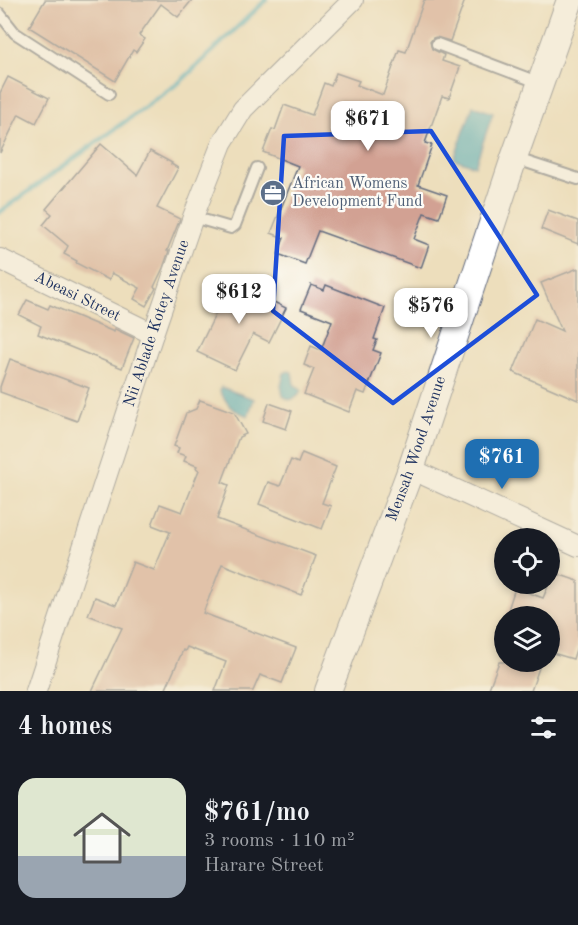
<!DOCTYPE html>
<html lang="en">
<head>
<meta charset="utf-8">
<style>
  :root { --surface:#171b24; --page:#20242c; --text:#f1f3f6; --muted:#9ea1a6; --line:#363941; --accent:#1f6fb2 }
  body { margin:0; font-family:"Old Standard TT",serif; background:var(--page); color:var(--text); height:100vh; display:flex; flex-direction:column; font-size:22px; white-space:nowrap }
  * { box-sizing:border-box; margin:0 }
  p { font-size:20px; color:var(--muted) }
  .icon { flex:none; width:33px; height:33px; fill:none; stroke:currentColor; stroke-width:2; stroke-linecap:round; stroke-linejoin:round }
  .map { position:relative; height:691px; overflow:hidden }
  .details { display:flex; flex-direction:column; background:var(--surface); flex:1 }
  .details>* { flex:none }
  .controls { position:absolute; left:494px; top:528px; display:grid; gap:12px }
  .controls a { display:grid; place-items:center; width:66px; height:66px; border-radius:50%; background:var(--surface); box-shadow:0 3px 9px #0003; font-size:30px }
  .price { position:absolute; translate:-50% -51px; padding:0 14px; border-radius:12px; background:#fff; color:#222; font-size:20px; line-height:39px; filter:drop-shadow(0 2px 3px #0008) }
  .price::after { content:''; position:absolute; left:50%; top:36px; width:18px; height:14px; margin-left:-9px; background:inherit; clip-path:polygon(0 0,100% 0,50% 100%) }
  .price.active { background:var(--accent); color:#fff }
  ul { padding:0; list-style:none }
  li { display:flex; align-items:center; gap:18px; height:150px; padding:0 18px }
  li+li { border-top:2px solid var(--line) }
  li span { display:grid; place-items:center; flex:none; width:168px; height:120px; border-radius:18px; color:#555 }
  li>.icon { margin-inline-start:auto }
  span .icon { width:72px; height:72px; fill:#fffc; stroke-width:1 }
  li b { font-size:26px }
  h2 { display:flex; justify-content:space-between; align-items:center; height:72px; padding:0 18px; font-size:26px }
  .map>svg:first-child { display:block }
  .water { fill:#41a9c1; stroke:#2e6c90; stroke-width:1.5 }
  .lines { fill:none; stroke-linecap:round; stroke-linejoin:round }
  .stream { stroke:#41a9c1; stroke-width:5 }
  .building { fill:#d2a193 }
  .service-casing { stroke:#646c7f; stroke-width:14 }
  .minor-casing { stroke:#646c7f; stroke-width:22 }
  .tertiary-casing { stroke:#646c7f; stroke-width:28 }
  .service { stroke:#fff; stroke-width:10 }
  .minor { stroke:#fff; stroke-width:20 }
  .tertiary { stroke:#fff; stroke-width:26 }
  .marked { fill:none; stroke:#1d4ed8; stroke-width:4.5; stroke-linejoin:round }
  .labels { text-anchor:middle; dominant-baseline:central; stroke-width:4.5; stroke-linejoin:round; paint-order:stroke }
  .service-label { font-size:16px; fill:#4e5e75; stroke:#fdfcf7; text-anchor:start }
  .street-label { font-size:16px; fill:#1b2f5e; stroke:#fdfcf7 }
</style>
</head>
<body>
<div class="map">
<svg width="578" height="691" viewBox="0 0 578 691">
  <rect width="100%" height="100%" fill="#fdfcf7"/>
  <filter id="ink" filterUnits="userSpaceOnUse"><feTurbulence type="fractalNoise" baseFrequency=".0167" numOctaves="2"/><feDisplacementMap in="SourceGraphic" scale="12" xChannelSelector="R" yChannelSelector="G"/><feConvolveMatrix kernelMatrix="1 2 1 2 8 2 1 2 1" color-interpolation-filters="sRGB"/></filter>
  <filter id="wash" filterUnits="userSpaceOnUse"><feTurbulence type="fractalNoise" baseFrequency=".008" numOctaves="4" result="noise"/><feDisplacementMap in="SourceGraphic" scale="24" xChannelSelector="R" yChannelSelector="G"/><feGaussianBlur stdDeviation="1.35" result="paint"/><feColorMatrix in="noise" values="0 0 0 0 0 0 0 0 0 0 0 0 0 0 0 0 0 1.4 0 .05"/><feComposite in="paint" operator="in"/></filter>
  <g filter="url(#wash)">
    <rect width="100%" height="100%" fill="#eddebc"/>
    <g class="water">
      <polygon points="473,106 493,113 475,166 454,159"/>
      <path d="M288 371 292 372 294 384 301 390C299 397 296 398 289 400L283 396 281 386 284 373Z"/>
      <path d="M221 387 254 399 248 416C230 409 229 407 220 391Z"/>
    </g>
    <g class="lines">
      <polyline class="stream" points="0,212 181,81 266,0"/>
    </g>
    <g id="blocks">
      <g class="building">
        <polygon points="45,0 192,0 178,17 161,4 139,35 145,39 136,52 133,50 115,81 29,27"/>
        <polygon points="424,0 465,0 450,41 436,37 433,38 430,42 432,49 444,55 442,61 460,67 449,98 442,96 425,143 432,145 418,185 447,195 439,218 424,213 414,239 429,245 421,268 318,231 305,264 278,254 284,238 271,233 298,166 263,152 272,129 275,130 284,105 312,115 324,83 331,86 336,73 359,81 357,85 383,95 399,50 406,52"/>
        <polygon points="8,77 49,98 36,123 19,114 0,153 0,93"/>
        <polygon points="101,144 137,175 150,151 172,163 171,164 178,168 157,208 180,219 167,251 169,251 163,268 154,287 156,288 146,306 134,299 140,288 112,273 109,280 76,263 77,261 64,254 68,246 43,225 52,214 46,209"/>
        <polygon points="548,210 578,221 578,244 541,229"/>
        <polygon points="578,268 578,400 513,372 535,319 562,331 541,283"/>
        <polygon points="233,285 259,298 260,295 286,308 269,342 253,334 235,370 197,352 215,315 216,313 206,309 213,295 225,301"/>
        <polygon points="311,285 324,290 326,285 385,308 374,339 377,340 373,350 381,353 365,394 357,391 349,412 304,394 314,369 304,365 311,346 321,350 332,321 301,309"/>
        <polygon points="27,300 48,309 50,305 114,332 115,329 134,338 122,368 38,334 41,326 19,315"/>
        <polygon points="10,359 89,388 77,421 13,398 14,397 0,392 0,387"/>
        <polygon points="200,400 234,412 246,434 239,437 222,482 229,485 217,519 316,556 301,595 222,564 203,613 296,648 282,683 260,675 253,691 215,691 226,662 187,647 185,651 183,650 165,691 92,691 122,628 88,615 95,597 116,605 133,562 154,570 170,532 152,525 160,504 182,512 199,470 196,468 197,466 184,461 186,456 177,453 179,448 174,446 186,413 196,409"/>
        <polygon points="269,403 292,411 286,429 263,421"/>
        <polygon points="302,453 336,467 322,503 331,506 322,529 259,504 268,482 280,486 291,460 298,463"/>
        <polygon points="549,571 578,581 578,643 573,659 549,652 549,616 506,616 515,588 543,598 549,584"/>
        <polygon points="499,662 541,662 531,691 488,691"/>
      </g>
    </g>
  </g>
  <g filter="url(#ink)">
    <use href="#blocks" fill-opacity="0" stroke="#646c7f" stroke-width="1.5"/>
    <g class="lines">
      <g class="service-casing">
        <g id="service">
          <polyline points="0,14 15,33 109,94"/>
          <polyline points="437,44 540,83"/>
          <polyline points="514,158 578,179"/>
          <polyline points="193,217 231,228 235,225 257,168"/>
        </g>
      </g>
      <g class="minor-casing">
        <g id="minor">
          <path id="s1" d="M0 259 153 334"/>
          <polyline points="411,469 578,546"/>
          <path id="s2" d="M36 691 153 334 193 217 222 143 243 109 353 0"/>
        </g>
      </g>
      <g class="tertiary-casing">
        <g id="tertiary">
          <path id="s3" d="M328 691 411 469 514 158 570 0"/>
        </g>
      </g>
      <use href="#service" class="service"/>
      <use href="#minor" class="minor"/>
      <use href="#tertiary" class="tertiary"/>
    </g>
  </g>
  <path d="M0 0H578V691H0ZM431 131 537 295 393 403 273 311 284 136Z" fill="#eddebc" fill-opacity=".55" fill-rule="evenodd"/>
  <path class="marked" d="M431 131 537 295 393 403 273 311 284 136Z"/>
  <defs>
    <g id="office-disc" transform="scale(1.35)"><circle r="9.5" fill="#5c6f8a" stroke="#fdfcf7"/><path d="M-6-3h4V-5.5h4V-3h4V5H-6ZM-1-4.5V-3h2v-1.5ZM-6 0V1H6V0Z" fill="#fff"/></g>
  </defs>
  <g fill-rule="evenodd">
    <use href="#office-disc" x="273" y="193"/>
  </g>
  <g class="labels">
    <g class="service-label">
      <text x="292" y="184">African Womens<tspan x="292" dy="18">Development Fund</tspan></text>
    </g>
    <g class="street-label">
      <text stroke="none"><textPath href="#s1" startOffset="86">Abeasi Street</textPath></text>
      <text stroke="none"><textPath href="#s2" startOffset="387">Nii Ablade Kotey Avenue</textPath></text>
      <text stroke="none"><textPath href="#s3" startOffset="258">Mensah Wood Avenue</textPath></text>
    </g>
  </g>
</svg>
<div class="controls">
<a><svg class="icon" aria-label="locate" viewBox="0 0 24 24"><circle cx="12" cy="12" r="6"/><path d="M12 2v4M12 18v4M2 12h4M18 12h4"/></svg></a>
<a><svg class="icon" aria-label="layers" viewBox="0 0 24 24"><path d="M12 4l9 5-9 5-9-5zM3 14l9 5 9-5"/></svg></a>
</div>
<b class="price" style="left:368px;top:152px">$671</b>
<b class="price" style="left:239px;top:325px">$612</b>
<b class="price" style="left:431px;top:339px">$576</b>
<b class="price active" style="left:502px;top:490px">$761</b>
</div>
<section class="details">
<h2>4 homes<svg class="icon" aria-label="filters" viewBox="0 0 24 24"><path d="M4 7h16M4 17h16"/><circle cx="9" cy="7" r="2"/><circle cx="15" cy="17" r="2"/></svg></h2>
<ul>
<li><span style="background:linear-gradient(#dfe7d0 65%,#9aa5b1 0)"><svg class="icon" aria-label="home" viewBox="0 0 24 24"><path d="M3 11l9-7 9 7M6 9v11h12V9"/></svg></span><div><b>$761/mo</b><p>3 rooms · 110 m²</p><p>Harare Street</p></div></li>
</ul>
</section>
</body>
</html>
